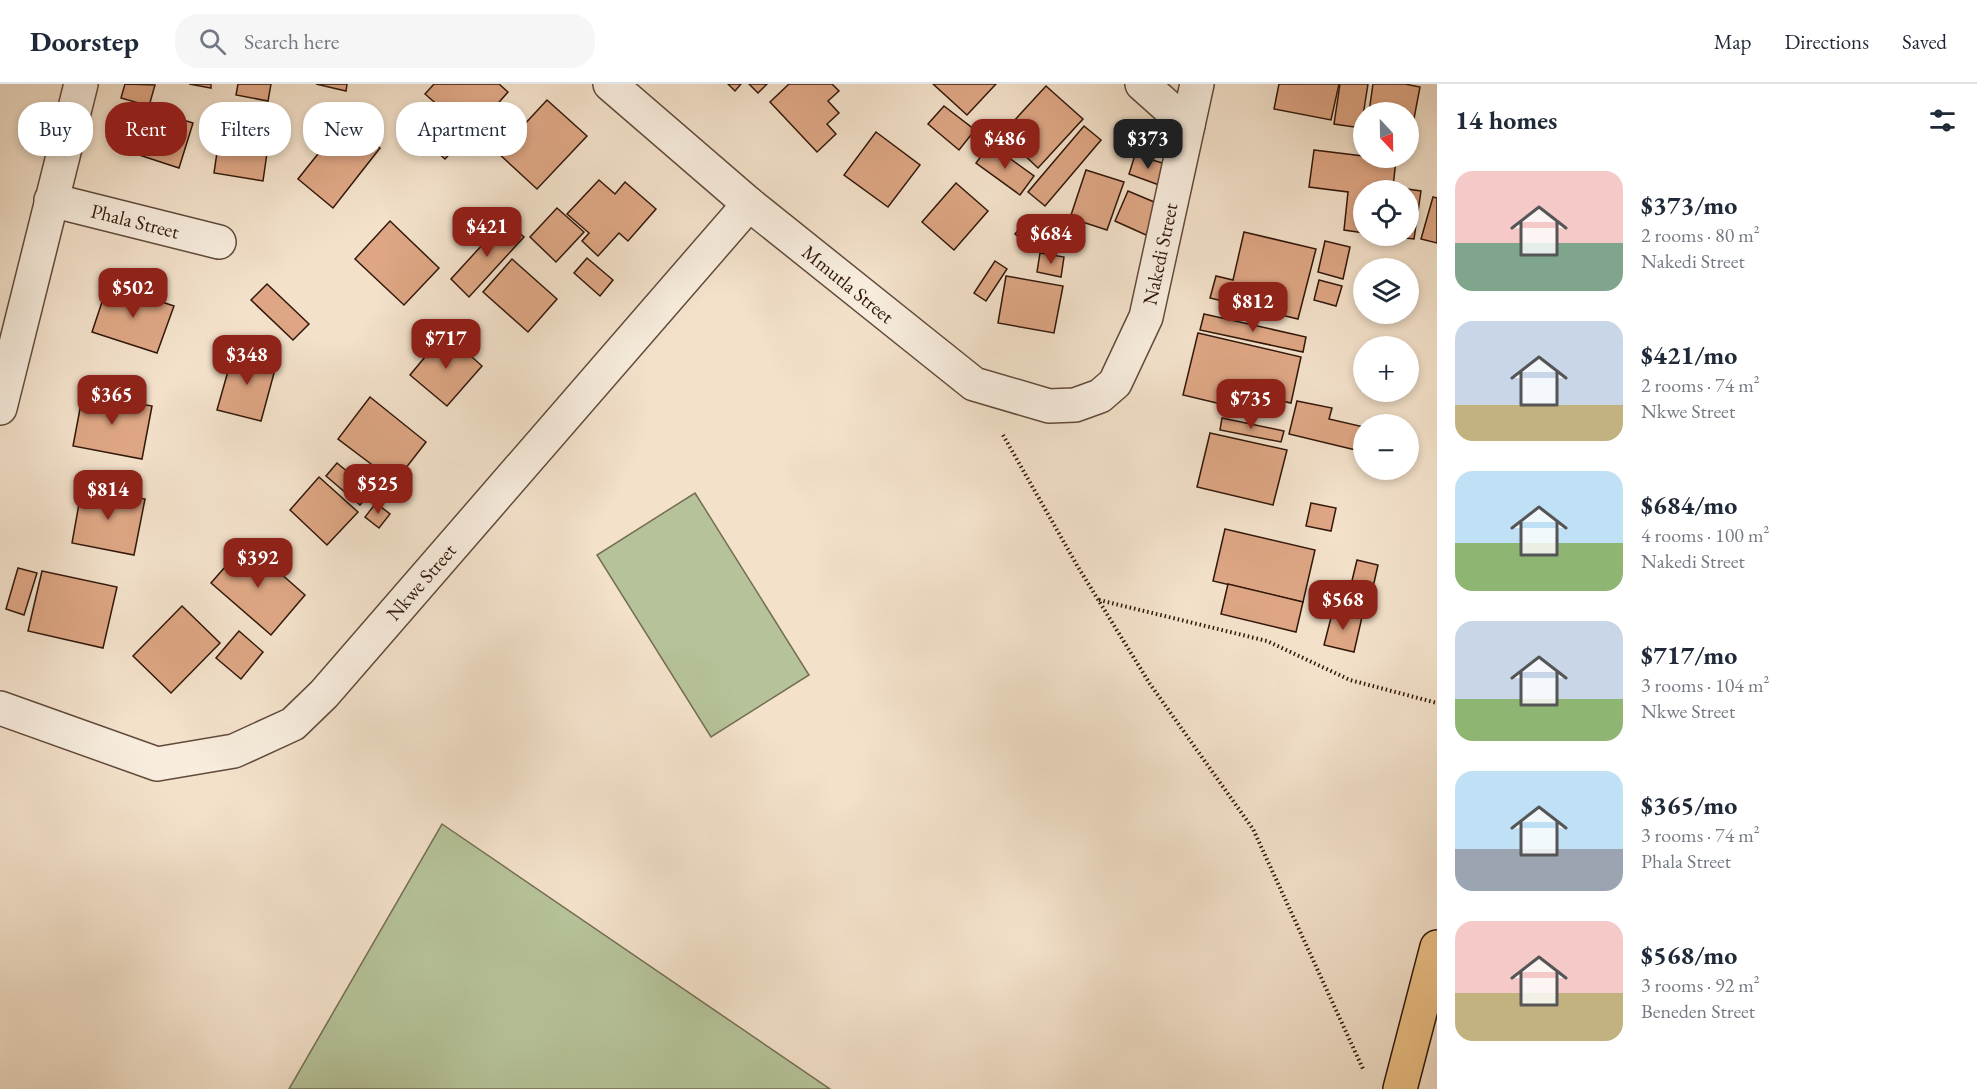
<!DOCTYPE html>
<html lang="en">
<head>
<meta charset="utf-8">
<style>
  :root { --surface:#fff; --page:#f6f6f7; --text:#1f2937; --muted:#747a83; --line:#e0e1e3; --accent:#8f2418 }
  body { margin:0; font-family:"EB Garamond",serif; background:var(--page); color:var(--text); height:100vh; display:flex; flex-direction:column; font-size:22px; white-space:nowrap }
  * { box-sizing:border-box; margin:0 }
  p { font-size:20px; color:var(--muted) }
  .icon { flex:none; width:33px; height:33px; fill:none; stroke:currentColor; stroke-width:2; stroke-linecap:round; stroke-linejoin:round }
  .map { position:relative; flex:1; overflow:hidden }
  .side { display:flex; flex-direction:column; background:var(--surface); width:540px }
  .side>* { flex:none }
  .banner { position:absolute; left:18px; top:18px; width:570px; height:54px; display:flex; gap:12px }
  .needle { width:39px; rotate:158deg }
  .tools { position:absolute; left:1353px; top:18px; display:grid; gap:12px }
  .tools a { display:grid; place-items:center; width:66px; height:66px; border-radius:50%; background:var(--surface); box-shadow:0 3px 9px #0003; font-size:30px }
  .price { position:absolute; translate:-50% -51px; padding:0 14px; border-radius:12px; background:var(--accent); color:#fff; font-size:20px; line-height:39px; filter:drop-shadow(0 2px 3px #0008) }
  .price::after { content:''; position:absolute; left:50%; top:36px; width:18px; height:14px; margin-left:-9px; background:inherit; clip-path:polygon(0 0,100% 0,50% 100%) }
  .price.on { background:#222; color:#fff }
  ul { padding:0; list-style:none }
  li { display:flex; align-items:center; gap:18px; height:150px; padding:0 18px }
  li span { display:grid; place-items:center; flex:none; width:168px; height:120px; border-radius:18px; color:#555 }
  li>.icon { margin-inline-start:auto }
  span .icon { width:72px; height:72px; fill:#fffc; stroke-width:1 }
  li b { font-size:26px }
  h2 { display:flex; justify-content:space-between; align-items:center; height:72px; padding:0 18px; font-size:26px }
  .chip { padding:0 21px; border-radius:24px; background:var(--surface); box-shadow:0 3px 9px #0003; font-size:21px; line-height:54px }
  .chip.on { background:var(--accent); color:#fff }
  header { display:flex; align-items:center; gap:36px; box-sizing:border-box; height:84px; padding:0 30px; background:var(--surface); border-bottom:2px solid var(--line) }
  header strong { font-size:28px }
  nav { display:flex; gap:33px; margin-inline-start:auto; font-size:21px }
  .search { width:420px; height:54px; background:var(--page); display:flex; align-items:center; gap:15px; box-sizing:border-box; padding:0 21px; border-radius:24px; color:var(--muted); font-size:22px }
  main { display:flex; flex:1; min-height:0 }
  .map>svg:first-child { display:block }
  .green { fill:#b6c39a; stroke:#746e52; stroke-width:1.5 }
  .building { fill:#dea684; stroke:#32180b; stroke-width:1.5 }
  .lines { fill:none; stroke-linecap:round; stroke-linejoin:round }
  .minor-casing { stroke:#624a3b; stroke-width:36 }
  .major-casing { stroke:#32180b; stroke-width:36 }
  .path { stroke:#32180b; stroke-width:4; stroke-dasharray:1.5 3; stroke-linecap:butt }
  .minor { stroke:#f7ecdd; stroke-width:33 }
  .major { stroke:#eac085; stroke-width:33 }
  .labels { text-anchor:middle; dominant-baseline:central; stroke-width:5; stroke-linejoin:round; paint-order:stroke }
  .street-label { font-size:20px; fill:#32180b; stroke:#f7ecdd }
</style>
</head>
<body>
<header>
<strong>Doorstep</strong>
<div class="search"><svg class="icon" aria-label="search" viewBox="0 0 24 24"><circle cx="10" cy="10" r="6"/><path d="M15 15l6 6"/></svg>Search here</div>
<nav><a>Map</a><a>Directions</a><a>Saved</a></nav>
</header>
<main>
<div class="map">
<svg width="1437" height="1005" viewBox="0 0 1437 1005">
  <rect width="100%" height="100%" fill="#f3e1ca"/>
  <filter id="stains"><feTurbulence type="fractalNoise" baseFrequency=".00333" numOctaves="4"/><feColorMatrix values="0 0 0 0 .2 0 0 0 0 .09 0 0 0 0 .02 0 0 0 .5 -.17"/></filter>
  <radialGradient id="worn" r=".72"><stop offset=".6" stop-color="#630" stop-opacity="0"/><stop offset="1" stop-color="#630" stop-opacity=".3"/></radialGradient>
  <g class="green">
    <polygon points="695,409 809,591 711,653 597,471"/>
    <polygon points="442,740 830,1005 289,1005"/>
  </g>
  <g class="building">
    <polygon points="125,0 155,1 149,22 121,14"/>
    <polygon points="189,0 211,0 211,4"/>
    <polygon points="238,0 271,0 268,17 236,11"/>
    <polygon points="316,0 347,0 346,7"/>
    <polygon points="434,0 499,0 508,8 471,50 425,10"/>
    <polygon points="728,0 741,0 735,7"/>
    <polygon points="749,0 767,0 758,9"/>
    <polygon points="789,0 832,0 839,7 828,17 839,29 827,40 836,50 817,68 770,18"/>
    <polygon points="933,0 996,0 967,31"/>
    <polygon points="1279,0 1339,0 1331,36 1274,25"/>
    <polygon points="1340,0 1368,0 1361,44 1334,40"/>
    <polygon points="1373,0 1405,0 1420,3 1408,66 1408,28 1369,28"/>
    <polygon points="1046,2 1083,35 1038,84 1002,50"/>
    <polygon points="547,16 587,52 537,105 498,69"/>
    <polygon points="123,20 142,27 128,64 108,57"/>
    <polygon points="249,21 274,25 272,39 246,36"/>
    <polygon points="944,22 975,46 959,66 928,40"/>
    <polygon points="144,24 193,39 179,84 130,68"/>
    <polygon points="425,28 459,60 445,75 411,44"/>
    <polygon points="345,36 380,64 333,124 298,95"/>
    <polygon points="221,41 270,48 263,97 214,89"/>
    <polygon points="1084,42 1101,56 1045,122 1028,108"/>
    <polygon points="876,48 920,81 888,123 844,91"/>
    <polygon points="990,60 1034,92 1020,111 976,79"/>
    <polygon points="1314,66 1396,76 1393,103 1421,107 1414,155 1387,152 1408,152 1408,106 1364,106 1364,149 1344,146 1348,108 1309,103"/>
    <polygon points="1135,71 1166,80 1159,101 1129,90"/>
    <polygon points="1086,86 1124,98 1107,146 1070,134"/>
    <polygon points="599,96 615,110 625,98 656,125 628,157 619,149 598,172 582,157 589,149 567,130"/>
    <polygon points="956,99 988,127 954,166 922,138"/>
    <polygon points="1128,107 1159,120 1146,151 1115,137"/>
    <polygon points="1433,113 1437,114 1437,159 1421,155"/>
    <polygon points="557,124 584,148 556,178 530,153"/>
    <polygon points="1028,135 1049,152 1035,167 1015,150"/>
    <polygon points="505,136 524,153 469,213 451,195"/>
    <polygon points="390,137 439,184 404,221 355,175"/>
    <polygon points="1244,148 1316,165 1298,235 1210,214 1216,192 1233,196"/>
    <polygon points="1325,157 1350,163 1343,195 1318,188"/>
    <polygon points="1040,169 1064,173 1061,193 1037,188"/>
    <polygon points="587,174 613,196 600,212 574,189"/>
    <polygon points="512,175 557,215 528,248 483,208"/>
    <polygon points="995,177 1007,185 986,217 974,209"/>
    <polygon points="1006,192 1063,202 1054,249 998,239"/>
    <polygon points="1319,196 1342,202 1336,222 1314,216"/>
    <polygon points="108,200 174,222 157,269 92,248"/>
    <polygon points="267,200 309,240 293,256 251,216"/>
    <polygon points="1204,230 1306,253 1303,268 1200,246"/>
    <polygon points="445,249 482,282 447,322 410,291"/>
    <polygon points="1198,249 1301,273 1291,319 1259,312 1255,328 1183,311"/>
    <polygon points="234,266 277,278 261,337 217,326"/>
    <polygon points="83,309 152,322 142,375 73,362"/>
    <polygon points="370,313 426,358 395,398 338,355"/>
    <polygon points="1297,317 1332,324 1329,335 1364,343 1364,368 1289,350"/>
    <polygon points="1222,334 1284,347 1281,358 1220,346"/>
    <polygon points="1210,349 1287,366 1273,421 1197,403"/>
    <polygon points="337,379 372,408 360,421 326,392"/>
    <polygon points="319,393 358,428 327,461 290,426"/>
    <polygon points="82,403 145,415 134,471 72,459"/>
    <polygon points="376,419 390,430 379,444 365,433"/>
    <polygon points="1311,419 1336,424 1331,447 1306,442"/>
    <polygon points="1225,445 1315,466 1303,518 1213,497"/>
    <polygon points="246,459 305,511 271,551 211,499"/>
    <polygon points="1357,476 1378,481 1367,530 1310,517 1314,500 1349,509"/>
    <polygon points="18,484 37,489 24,531 6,525"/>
    <polygon points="42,487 117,503 103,564 28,547"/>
    <polygon points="1228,500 1303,518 1296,548 1221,530"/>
    <polygon points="182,522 220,559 171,609 133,572"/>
    <polygon points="1333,526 1362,533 1354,568 1324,561"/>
    <polygon points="239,547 263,568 241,595 216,574"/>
  </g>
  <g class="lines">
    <g class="minor-casing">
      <g id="minor">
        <polyline points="610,0 749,120 974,300 1049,322 1075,321 1100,312 1115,299 1146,233 1197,0"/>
        <polyline points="1142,0 1188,41"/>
        <polyline points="51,116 219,158"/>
        <polyline points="0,324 81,0"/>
        <polyline points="0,624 157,680 234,667 293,640 324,610 749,120"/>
      </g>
    </g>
    <g class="major-casing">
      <polyline id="major" points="1400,1005 1437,863"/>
    </g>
    <g class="path">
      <polyline points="1003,351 1078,483 1150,600 1253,745 1363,985"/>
      <polyline points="1099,516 1267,557 1350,596 1437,619"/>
    </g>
    <use href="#minor" class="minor"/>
    <use href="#major" class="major"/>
  </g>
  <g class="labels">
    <g class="street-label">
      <text transform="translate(135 137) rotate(14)">Phala Street</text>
      <text transform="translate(1160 170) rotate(-78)">Nakedi Street</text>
      <text transform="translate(848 200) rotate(39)">Mmutla Street</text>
      <text transform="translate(421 498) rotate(-49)">Nkwe Street</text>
    </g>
  </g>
  <rect width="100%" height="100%" filter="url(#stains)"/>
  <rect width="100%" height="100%" fill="url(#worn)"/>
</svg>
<div class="tools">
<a><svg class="needle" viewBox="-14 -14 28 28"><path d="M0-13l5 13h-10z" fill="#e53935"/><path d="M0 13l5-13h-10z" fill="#747a83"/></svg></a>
<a><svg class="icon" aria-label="locate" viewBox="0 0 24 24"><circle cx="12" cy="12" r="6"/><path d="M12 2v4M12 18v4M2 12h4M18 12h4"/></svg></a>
<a><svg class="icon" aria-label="layers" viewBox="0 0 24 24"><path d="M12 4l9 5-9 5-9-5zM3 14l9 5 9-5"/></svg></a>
<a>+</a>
<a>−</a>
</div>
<b class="price" style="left:1005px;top:86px">$486</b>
<b class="price on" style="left:1148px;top:86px">$373</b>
<b class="price" style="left:487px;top:174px">$421</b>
<b class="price" style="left:1051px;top:181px">$684</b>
<b class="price" style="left:133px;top:235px">$502</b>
<b class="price" style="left:1253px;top:249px">$812</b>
<b class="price" style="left:446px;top:286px">$717</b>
<b class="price" style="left:247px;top:302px">$348</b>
<b class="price" style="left:112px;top:342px">$365</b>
<b class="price" style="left:1251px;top:346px">$735</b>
<b class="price" style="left:378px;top:431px">$525</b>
<b class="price" style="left:108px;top:437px">$814</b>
<b class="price" style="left:258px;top:505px">$392</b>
<b class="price" style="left:1343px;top:547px">$568</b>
<div class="banner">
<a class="chip">Buy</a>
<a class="chip on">Rent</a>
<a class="chip">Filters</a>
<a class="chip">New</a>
<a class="chip">Apartment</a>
</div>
</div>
<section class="side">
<h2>14 homes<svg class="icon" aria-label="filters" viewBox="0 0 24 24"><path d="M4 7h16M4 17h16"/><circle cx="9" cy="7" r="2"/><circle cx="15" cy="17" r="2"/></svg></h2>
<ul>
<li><span style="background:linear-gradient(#f6c9c9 60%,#7fa58c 0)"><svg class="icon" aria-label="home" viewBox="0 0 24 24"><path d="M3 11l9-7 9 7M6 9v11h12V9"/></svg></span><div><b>$373/mo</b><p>2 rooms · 80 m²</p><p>Nakedi Street</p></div></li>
<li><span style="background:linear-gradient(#c9d6e8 70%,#c2b280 0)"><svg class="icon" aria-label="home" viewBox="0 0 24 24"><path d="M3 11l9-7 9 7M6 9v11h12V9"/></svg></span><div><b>$421/mo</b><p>2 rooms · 74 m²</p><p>Nkwe Street</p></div></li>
<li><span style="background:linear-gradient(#bfe0f5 60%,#8fb573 0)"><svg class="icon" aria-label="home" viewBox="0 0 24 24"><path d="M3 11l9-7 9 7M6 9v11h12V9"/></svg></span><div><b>$684/mo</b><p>4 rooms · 100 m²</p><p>Nakedi Street</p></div></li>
<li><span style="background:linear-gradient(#c9d6e8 65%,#8fb573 0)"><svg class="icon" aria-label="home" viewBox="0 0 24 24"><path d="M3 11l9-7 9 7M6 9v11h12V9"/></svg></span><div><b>$717/mo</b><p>3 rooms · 104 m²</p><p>Nkwe Street</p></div></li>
<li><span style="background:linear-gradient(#bfe0f5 65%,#9aa5b1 0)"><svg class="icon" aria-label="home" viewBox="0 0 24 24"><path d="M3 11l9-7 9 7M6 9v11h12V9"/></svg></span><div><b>$365/mo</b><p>3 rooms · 74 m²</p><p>Phala Street</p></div></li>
<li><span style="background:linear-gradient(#f6c9c9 60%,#c2b280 0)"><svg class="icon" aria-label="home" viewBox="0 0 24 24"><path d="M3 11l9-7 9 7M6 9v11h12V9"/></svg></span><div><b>$568/mo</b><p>3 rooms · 92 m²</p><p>Beneden Street</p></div></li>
</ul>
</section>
</main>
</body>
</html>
